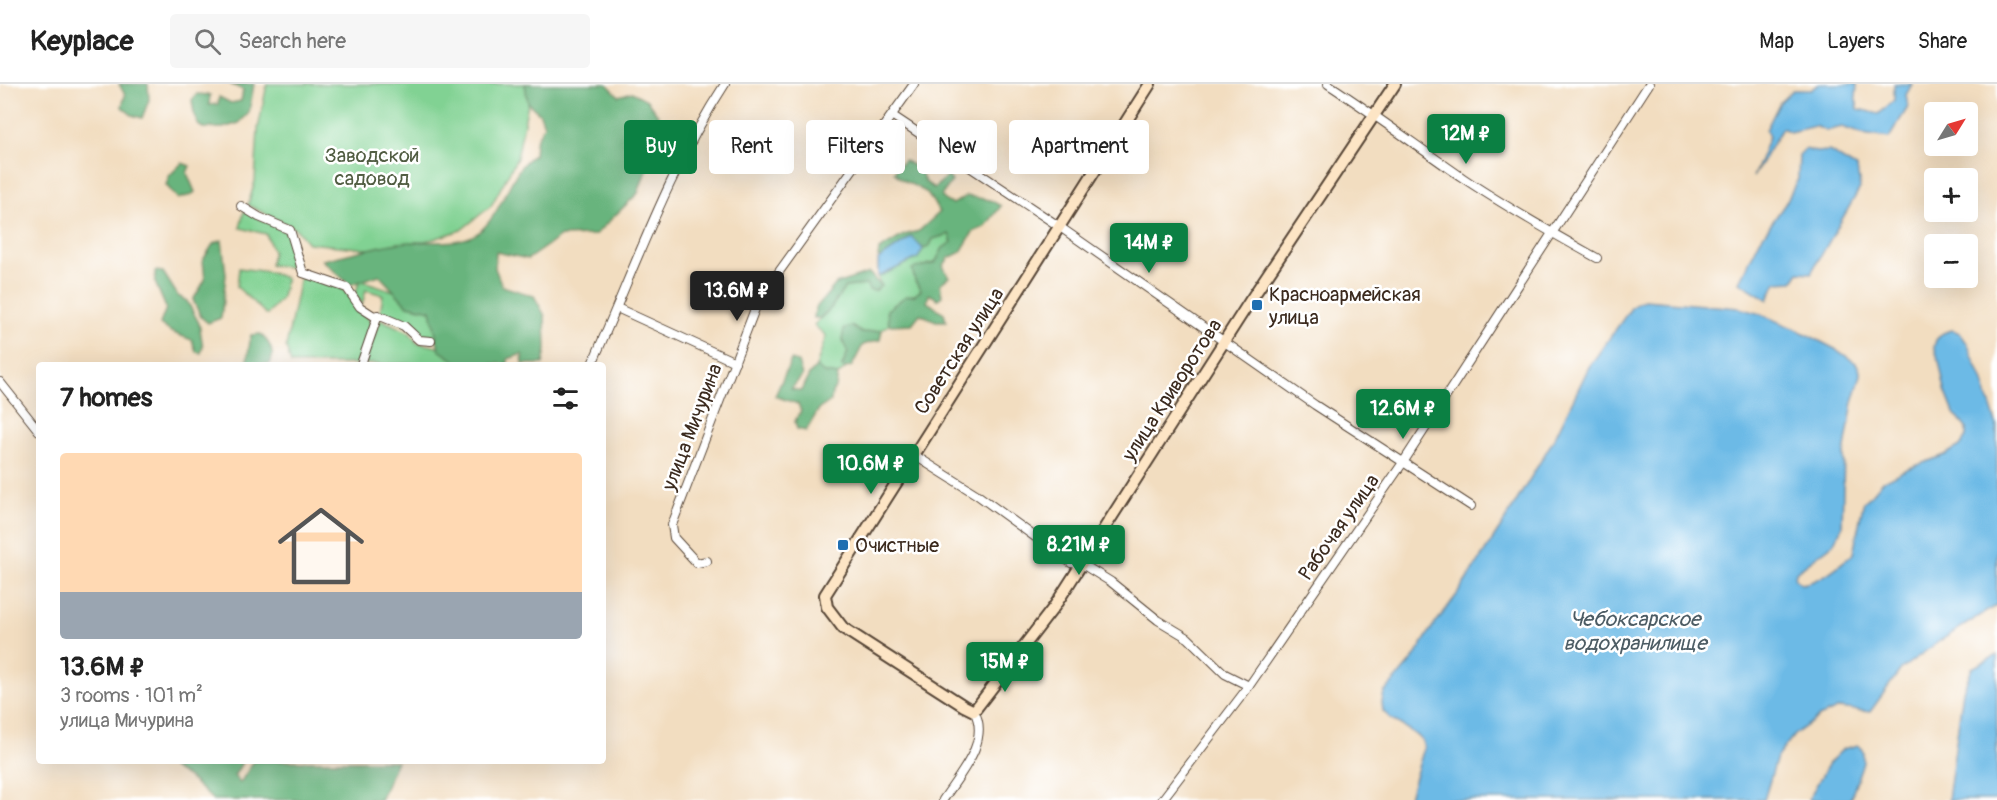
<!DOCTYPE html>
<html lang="en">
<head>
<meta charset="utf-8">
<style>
  :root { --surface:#fff; --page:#f6f6f6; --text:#222; --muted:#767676; --line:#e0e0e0; --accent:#0b8043 }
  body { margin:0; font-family:Pangolin,sans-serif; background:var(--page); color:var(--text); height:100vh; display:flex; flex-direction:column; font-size:22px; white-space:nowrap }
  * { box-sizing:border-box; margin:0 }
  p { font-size:20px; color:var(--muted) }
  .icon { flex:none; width:33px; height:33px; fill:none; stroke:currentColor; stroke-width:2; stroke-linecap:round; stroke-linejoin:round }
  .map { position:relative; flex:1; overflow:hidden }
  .side { position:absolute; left:36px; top:278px; width:570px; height:402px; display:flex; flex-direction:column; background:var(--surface); border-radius:6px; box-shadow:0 6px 24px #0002 }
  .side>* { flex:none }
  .top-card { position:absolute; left:624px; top:36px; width:570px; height:54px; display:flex; gap:12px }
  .needle { width:39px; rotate:53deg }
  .controls { position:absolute; left:1924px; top:18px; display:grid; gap:12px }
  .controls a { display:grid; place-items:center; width:54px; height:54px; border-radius:6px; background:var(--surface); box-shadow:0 6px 24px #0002; font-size:30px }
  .price { position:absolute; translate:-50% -51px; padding:0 14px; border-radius:6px; background:var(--accent); color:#fff; font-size:20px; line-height:39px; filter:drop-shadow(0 2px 3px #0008) }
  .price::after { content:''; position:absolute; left:50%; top:36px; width:18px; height:14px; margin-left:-9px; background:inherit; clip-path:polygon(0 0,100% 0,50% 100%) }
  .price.selected { background:#222; color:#fff }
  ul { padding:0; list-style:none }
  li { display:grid; align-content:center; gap:12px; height:318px; padding:0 24px }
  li+li { border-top:2px solid var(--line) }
  li span { display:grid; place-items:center; height:186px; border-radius:6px; color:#555 }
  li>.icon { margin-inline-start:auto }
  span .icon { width:108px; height:108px; fill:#fffc; stroke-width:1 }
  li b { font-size:26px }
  h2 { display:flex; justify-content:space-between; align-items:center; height:72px; padding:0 24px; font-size:26px }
  .chip { padding:0 21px; border-radius:6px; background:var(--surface); box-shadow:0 6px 24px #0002; font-size:21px; line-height:54px }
  .chip.selected { background:var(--accent); color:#fff }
  header { display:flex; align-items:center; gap:36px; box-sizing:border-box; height:84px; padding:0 30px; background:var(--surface); border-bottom:2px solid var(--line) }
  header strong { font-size:28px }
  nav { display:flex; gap:33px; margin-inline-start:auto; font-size:21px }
  .search { width:420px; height:54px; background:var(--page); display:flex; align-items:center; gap:15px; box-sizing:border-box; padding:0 21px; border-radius:6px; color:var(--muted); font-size:22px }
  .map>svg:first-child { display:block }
  .green { fill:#81d293; stroke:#5e7e58; stroke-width:1.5 }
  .forest { fill:#68b47d; stroke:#526f4e; stroke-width:1.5 }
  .water { fill:#6cbae6; stroke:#547282; stroke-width:1.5 }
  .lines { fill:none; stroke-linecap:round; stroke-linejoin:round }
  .street-casing { stroke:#564536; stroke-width:10 }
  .secondary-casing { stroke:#564536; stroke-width:14 }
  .street { stroke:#fff; stroke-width:8 }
  .secondary { stroke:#fde5c5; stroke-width:10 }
  .poi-dot { fill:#1f6fb2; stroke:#fff; stroke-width:2 }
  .labels { text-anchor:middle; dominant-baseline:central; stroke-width:5; stroke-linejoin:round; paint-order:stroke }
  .park-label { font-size:20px; fill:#505c41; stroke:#fff }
  .poi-label { font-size:20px; fill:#3b2a1e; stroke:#fff; text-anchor:start }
  .street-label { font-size:20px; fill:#3b2a1e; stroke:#fff }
  .water-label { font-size:21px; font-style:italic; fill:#4c5c64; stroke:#fff }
</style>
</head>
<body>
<header>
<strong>Keyplace</strong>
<div class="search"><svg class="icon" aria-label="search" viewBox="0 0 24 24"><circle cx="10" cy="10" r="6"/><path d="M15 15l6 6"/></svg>Search here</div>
<nav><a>Map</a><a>Layers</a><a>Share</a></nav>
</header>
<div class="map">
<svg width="1997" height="716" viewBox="0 0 1997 716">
  <rect width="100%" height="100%" fill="#fff"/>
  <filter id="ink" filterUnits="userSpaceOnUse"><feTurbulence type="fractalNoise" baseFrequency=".0167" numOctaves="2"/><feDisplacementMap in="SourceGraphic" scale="12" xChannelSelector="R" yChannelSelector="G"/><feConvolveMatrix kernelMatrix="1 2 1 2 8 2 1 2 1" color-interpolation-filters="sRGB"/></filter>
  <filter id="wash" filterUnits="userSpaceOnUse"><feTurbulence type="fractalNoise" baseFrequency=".008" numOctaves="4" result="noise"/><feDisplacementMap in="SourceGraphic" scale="24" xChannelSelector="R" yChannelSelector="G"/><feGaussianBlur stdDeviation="1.35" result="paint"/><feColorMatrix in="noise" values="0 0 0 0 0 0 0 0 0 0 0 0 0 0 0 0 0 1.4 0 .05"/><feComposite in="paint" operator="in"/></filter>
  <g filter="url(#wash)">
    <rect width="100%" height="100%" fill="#f2ddc0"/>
    <g class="green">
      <polygon points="267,0 532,0 517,74 491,122 461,146 434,155 378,166 308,159 296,145 248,121 255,97 258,45"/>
      <polygon points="244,127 287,148 297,184 270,181 273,168 266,150 240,144"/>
      <polygon points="949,150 952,158 943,164 935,179 928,180 915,197 921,206 915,211 906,212 887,226 889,241 882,246 862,249 842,256 848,268 842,282 846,284 838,291 824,289 816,283 826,252 814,241 831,224 845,203 867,201 881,202 878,193 918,174 923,165 929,163 933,155"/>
      <polygon points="239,184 269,188 286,194 282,213 267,231 237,203"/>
      <polygon points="300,194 317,195 342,204 372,239 359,280 291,280 286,263"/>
      <polygon points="360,196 397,208 430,224 443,256 431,254 380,228 383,211 366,206 362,221 355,210"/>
      <polygon points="380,235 409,248 417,259 434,262 474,280 364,280"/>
    </g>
    <g class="forest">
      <polygon points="119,0 148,0 149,16 142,34 132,31 122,23 125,11"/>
      <polygon points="230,0 254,0 249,29 239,39 223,44 203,44 198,41 194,29 192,16 197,10 210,11 209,21 218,20 219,13 231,19 241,17 243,6"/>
      <path d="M525 0H607L619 12 632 8 647 16 658 31 657 46 644 49 648 81 638 109 595 151 561 152 528 175 496 168 495 184 502 202 534 212 545 232 546 266 543 280H523L522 270 508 275V280H468L457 278 439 266 431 226 407 221 379 191 350 201 322 176C347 171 372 163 398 159 423 155 457 164 479 148 504 128 511 83 534 71L535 58 544 41 540 30 528 19Z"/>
      <path d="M904 76 922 87C922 96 926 99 934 104L948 92 952 97 941 112 947 118 953 120 966 112 990 116 1001 122 985 143 973 148 961 168 949 174 943 182 949 193 940 200 942 212 938 215 929 210 927 218 944 229 946 237H936L920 230 912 240 889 241 887 226 906 212 915 211 921 206 915 197 912 185 935 179 943 164 952 158 949 150 933 155 929 163 923 165 911 153 881 174 878 173 879 166 904 151 919 147 940 128 926 108 901 95 894 88Z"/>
      <polygon points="182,79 190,82 187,89 195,108 191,111 178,115 166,101 169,92"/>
      <polygon points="222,156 226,191 221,234 208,239 201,233 193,216 205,196 203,176 213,160"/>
      <polygon points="155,187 163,188 178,212 187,217 199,239 203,263 201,269 196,268 192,256 171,248 160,240 166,224 155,198"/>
      <polygon points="869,189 881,202 875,207 869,206 867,201 845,203 831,224 820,234 814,234 815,225 836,200"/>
      <polygon points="851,242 862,249 882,246 880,256 863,261 852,282 846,284 842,283 848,268 842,256 844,245"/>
      <path d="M261 250C269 258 276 268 270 280H249L247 277 251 251Z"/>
      <polygon points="791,276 798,278 802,292 791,305 802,307 809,291 816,283 824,289 838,291 836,303 832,308 831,317 819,325 806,347 797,345 795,337 801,327 798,320 775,312"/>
      <polygon points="171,677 243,677 234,692 240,699 254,677 397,677 380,716 213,716 189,694 172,684"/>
    </g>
    <g class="water">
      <polygon points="1818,0 1857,0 1856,14 1858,25 1879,30 1894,16 1894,0 1912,0 1906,11 1908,23 1889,54 1862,50 1842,43 1826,47 1815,42 1790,48 1782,44 1753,93 1769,53 1766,46 1780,18 1793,6 1811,6"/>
      <polygon points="1805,65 1816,68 1829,67 1857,84 1860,104 1811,189 1799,188 1793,197 1776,198 1768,216 1739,198 1760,156 1785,120 1798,95 1799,71"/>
      <polygon points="912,153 923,165 918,174 878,193 878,176"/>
      <path d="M1645 216 1739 224 1758 229 1804 249 1837 266 1856 279 1859 284 1861 291 1853 318 1844 370 1842 443 1833 460 1796 488 1795 494 1801 500C1821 498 1838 482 1853 470L1863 420 1883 397 1907 385 1945 371 1960 362 1966 353V344L1954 329 1945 306 1939 277 1934 263 1936 256 1943 249 1952 246 1960 249 1967 259 1982 295 1997 342V521L1941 556 1901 585 1870 628 1839 624 1819 633 1794 651 1777 673 1764 716H1408L1424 664 1422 657 1418 652 1390 634 1383 627 1382 618 1384 609 1413 575 1432 544 1456 512 1504 438 1554 355 1589 283 1631 224 1638 218Z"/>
      <polygon points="1997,571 1997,716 1948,716 1963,607 1972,584"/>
      <polygon points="1858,661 1863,667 1863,678 1850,716 1808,716 1829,679 1843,665"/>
    </g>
  </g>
  <g filter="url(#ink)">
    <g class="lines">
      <g class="street-casing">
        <g id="street">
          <path d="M1328 0C1374 30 1418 63 1463 94 1506 123 1552 149 1597 174"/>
          <polyline points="893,32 1060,143 1315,321 1471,422"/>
          <polyline points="241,122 259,133 290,146 303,189 347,204 360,223 374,232 378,231 404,242 419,256 431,257"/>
          <polyline points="617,224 735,278"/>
          <polyline points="361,280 378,231"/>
          <path d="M592 280C634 186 668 87 725 0"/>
          <polyline points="0,298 39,347"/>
          <polyline points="914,371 976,410 1071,479 1082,480 1111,498 1158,536 1188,554 1225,590 1249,602"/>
          <polyline points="707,477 697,479 674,454 672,441 758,217 914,0"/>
          <path d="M943 716C959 691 991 657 974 627"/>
          <polyline points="1162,716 1249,602 1404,377 1649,0"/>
        </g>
      </g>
      <g class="secondary-casing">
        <polyline id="secondary" points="1150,0 825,511 827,523 843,544 964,622 974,627 1054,523 1250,217 1395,0"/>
      </g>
      <use href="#street" class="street"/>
      <use href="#secondary" class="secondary"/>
    </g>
  </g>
  <g class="poi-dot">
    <rect x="1251" y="215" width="12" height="12" rx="3"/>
    <rect x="837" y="455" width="12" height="12" rx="3"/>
  </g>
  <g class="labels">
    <g class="park-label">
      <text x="372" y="71">Заводской<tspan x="372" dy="23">садовод</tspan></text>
    </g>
    <g class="poi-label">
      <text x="1269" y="210">Красноармейская<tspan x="1269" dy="23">улица</tspan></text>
      <text x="855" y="461">Очистные</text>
    </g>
    <g class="street-label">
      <text transform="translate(959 267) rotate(-57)">Советская улица</text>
      <text transform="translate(1172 306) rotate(-57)">улица Криворотова</text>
      <text transform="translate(692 343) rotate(-69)">улица Мичурина</text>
      <text transform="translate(1339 443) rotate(-55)">Рабочая улица</text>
    </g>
    <g class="water-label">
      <text x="1635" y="535">Чебоксарское<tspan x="1635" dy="24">водохранилище</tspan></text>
    </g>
  </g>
</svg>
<div class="controls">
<a><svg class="needle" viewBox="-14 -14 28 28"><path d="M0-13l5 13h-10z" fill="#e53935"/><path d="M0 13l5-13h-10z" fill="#767676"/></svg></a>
<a>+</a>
<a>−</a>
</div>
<b class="price" style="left:1466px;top:81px">12M ₽</b>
<b class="price" style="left:1149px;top:190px">14M ₽</b>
<b class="price selected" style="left:737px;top:238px">13.6M ₽</b>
<b class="price" style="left:1403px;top:356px">12.6M ₽</b>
<b class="price" style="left:871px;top:411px">10.6M ₽</b>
<b class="price" style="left:1079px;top:492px">8.21M ₽</b>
<b class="price" style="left:1005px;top:609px">15M ₽</b>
<div class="top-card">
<a class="chip selected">Buy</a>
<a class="chip">Rent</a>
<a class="chip">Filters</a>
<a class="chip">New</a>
<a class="chip">Apartment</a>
</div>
<section class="side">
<h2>7 homes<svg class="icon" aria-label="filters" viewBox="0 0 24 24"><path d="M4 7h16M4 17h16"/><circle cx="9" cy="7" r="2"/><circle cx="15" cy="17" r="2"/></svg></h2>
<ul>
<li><span style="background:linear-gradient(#ffd9b3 75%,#9aa5b1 0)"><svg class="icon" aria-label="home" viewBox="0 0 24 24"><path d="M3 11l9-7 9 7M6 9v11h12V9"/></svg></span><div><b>13.6M ₽</b><p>3 rooms · 101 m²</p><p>улица Мичурина</p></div></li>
</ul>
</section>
</div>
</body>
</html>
